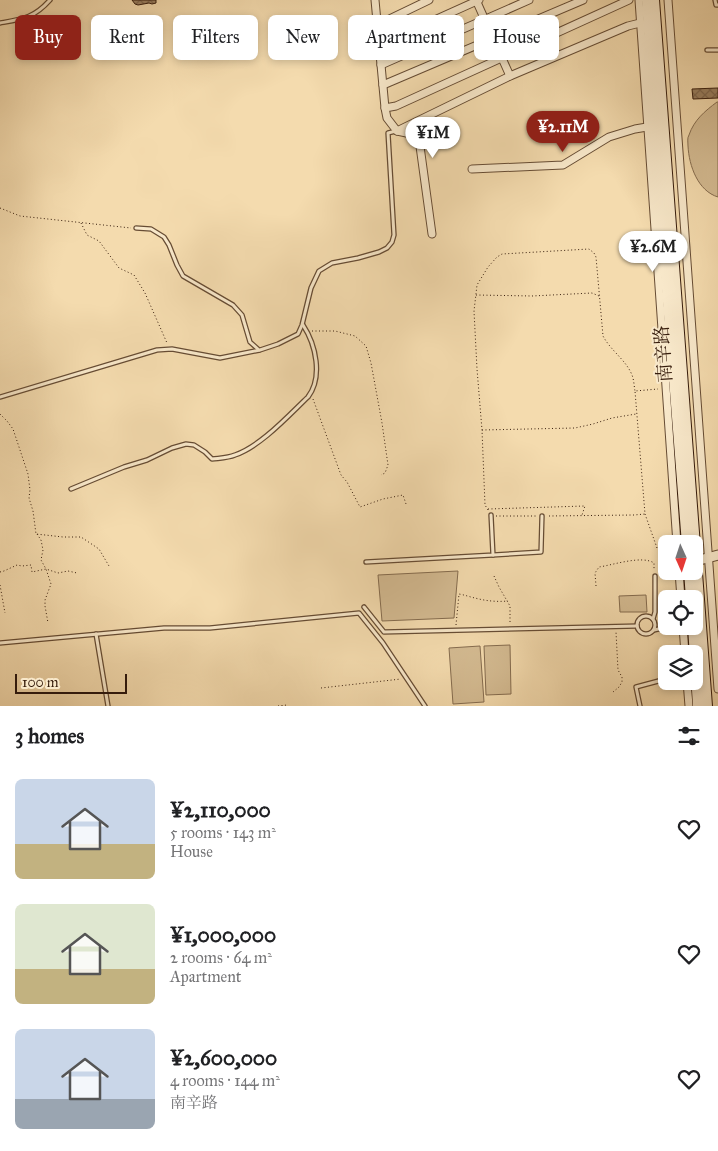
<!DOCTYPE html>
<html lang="en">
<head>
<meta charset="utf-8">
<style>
  :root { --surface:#fff; --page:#f2f2f2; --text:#202124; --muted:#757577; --accent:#8f2418 }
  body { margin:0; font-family:"IM FELL Great Primer","Noto Serif SC",serif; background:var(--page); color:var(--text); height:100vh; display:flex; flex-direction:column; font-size:19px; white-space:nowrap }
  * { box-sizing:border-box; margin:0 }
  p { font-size:16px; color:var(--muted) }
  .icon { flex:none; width:28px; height:28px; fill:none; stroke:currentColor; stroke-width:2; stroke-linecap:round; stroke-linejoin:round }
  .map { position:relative; height:706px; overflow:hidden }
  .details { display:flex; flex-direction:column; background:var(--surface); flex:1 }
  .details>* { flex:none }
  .guide { position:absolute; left:15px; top:15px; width:689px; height:45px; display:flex; gap:10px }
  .needle { width:32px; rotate:177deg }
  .controls { position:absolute; left:658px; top:535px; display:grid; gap:10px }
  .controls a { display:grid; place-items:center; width:45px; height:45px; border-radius:8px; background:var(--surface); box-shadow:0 2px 8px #0003; font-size:25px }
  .scale { position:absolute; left:15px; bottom:12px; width:112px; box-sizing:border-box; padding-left:5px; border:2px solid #361c0c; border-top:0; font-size:14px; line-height:18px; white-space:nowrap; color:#361c0c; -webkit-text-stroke:4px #f8e8ca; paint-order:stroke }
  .price { position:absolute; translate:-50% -42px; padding:0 11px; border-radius:18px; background:#fff; color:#222; font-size:16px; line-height:32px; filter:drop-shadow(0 1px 2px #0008) }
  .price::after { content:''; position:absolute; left:50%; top:30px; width:15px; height:11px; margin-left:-8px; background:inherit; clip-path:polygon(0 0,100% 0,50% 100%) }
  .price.selected { background:var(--accent); color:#fff }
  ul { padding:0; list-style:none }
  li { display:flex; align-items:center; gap:15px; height:125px; padding:0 15px }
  li span { display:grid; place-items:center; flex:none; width:140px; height:100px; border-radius:8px; color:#555 }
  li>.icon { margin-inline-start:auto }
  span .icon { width:60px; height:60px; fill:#fffc; stroke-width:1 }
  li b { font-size:21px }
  h2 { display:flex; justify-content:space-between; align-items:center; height:60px; padding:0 15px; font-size:21px }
  .pill { padding:0 18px; border-radius:8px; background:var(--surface); box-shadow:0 2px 8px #0003; font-size:18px; line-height:45px }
  .pill.selected { background:var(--accent); color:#fff }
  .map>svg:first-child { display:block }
  .green { fill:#d4bb92; stroke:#856c4f }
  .building { fill:url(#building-cross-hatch); stroke:#361c0c }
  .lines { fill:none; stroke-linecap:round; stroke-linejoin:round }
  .service-casing { stroke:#664c34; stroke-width:5.5 }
  .minor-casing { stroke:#664c34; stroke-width:9 }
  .tertiary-casing { stroke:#664c34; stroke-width:11 }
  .secondary-casing { stroke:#361c0c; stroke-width:12 }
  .path { stroke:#361c0c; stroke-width:1; stroke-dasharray:1 2.5; stroke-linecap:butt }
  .service { stroke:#f8e8ca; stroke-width:3 }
  .minor { stroke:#f8e8ca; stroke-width:7 }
  .tertiary { stroke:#f8e8ca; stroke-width:9 }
  .secondary { stroke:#f8e8ca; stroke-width:10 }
  .labels { text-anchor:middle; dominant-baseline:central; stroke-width:4; stroke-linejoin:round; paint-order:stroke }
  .street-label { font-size:19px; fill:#361c0c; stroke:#f8e8ca }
</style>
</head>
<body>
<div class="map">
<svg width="718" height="706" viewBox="0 0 718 706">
  <defs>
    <pattern id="building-cross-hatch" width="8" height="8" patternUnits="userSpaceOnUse" patternTransform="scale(1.25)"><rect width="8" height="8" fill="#997f60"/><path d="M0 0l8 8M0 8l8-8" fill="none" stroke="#7e674e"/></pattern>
  </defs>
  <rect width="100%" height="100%" fill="#f4dbae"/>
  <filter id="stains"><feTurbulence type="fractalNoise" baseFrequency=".004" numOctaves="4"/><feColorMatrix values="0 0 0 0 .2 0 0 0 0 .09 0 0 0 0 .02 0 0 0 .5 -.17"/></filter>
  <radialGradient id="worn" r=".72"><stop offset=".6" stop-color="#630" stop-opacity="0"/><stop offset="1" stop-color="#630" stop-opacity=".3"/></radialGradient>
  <g class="green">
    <path d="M717 102H718V197C698 191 689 166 688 146 688 142 687 138 689 135 694 120 705 111 717 102Z"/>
    <polygon points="458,571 454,618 382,621 378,575"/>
    <polygon points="646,595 647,612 620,612 619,596"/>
    <polygon points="510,645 511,694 486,695 484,646"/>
    <polygon points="480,646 484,702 453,704 449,648"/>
  </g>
  <g class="building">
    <polygon points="132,0 156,0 156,3 152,4 149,3 138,5 135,4"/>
    <polygon points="718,88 718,98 693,99 692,89"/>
  </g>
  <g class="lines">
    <g class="service-casing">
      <g id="service">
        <polyline points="715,0 716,5 718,5"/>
        <path d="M0 23C23 19 34 18 50 0"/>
        <polyline points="707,50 718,50"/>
        <polyline points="136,228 151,229 164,237 169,245 177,265 183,276 233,305 242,315 250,342 259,350"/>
        <polyline points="0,397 157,350 172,349 220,358 260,350 278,344 298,334 302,325 311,288 319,271 332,263 358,258 379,252 387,248 392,242 394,235 388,133 396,131"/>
        <path d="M71 489 124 467 147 460 172 448 186 444 194 445 205 452 212 459C220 458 228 458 235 455 261 446 288 416 308 397 323 377 316 345 303 325"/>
        <polyline points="493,555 541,552 542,516"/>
        <polyline points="366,562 493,555 491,515"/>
        <polyline points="364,607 384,632 637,626"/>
        <circle cx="646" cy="625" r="9"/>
        <polyline points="653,619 655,612 655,576"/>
        <polyline points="654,630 672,626"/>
        <polyline points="96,634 108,706"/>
        <polyline points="0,643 164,628 210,628 359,613 383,643 425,706"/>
        <polyline points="640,706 636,687 666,679"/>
      </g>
    </g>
    <g class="minor-casing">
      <g id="minor">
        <polyline points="375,0 385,108 387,118 397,131 416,135 419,139 432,234"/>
        <polyline points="476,0 510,76"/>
        <polyline points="639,0 677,544"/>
        <polyline points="668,0 718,689"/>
        <polyline points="377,25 429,0"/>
        <polyline points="379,45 479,0"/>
        <polyline points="381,65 529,0"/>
        <polyline points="383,85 583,0"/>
        <polyline points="385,108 396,106 629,0"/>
        <polyline points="397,131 510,76 628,26 640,23"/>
        <polyline points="472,169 563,165 609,137 635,129 647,127"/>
        <polyline points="679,571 681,599"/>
        <polyline points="683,626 685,654"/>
        <polyline points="687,681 689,706"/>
      </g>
    </g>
    <g class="tertiary-casing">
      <polyline id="tertiary" points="696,561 718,555"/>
    </g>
    <g class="secondary-casing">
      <g id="secondary">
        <polyline points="647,0 658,174 687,544"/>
        <polyline points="654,0 707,706"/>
        <polyline points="689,571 691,599"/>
        <polyline points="693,626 698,706"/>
      </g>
    </g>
    <g class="path">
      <polyline points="0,208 20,216 131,228"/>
      <polyline points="81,223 87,235 99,241 119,268 134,275 145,293 167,343"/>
      <polyline points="476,295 532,296 592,293 599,296"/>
      <polyline points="312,331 335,331 355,336 366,346 371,363 382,423 388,465 385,473 381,475"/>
      <polyline points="313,399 341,475 347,482 360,507 383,499 403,495 406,504"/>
      <polyline points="0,414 7,421 13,429 28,474 30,490 29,498 33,511 36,534 63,537 81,537 99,549 109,566"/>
      <polyline points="482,430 575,428 593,424 612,418 636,414"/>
      <polyline points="488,509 585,506 582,515"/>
      <path d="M488 510 485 505 482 430 477 369 474 311 477 285 488 267 497 257 502 254 589 249 594 253 596 257 603 336C611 351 626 360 632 375 634 380 634 386 635 391"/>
      <polyline points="496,516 537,516"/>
      <polyline points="549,516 634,515 645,514"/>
      <polyline points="37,534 41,540 43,550 41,560 46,569 51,584 45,600 45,606 48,623"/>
      <polyline points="657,548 645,514 635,391 658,389"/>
      <polyline points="0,572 4,571 17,565 22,566 31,565 32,572 46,569 58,573 68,571 77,573"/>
      <polyline points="494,576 499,587 510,606 510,623"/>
      <polyline points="0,585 5,613"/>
      <path d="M596 586 595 573 599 567C613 565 642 555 654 563V570"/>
      <path d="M456 625 459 594C465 595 470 597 475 598 486 601 497 602 508 601"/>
      <polyline points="321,688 401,679"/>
      <polyline points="613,692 619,687 622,682 622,677 618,670 616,632"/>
      <polyline points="278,706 287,705"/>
    </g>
    <use href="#service" class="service"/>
    <use href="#minor" class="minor"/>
    <use href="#tertiary" class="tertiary"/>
    <use href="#secondary" class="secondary"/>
  </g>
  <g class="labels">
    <g class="street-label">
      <text transform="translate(663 354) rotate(-94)">南辛路</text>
    </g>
  </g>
  <rect width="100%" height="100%" filter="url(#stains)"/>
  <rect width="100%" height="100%" fill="url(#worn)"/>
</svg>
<div class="controls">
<a><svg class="needle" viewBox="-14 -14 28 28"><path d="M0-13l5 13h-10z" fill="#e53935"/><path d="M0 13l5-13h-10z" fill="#757577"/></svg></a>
<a><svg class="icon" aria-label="locate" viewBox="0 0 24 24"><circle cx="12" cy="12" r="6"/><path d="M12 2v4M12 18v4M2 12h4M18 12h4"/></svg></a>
<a><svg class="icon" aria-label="layers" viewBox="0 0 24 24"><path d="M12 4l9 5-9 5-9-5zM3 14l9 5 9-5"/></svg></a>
</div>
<div class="scale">100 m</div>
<b class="price selected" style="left:563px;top:153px">¥2.11M</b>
<b class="price" style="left:433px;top:159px">¥1M</b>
<b class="price" style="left:653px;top:273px">¥2.6M</b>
<div class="guide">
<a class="pill selected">Buy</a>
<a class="pill">Rent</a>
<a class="pill">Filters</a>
<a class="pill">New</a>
<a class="pill">Apartment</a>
<a class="pill">House</a>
</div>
</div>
<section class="details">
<h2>3 homes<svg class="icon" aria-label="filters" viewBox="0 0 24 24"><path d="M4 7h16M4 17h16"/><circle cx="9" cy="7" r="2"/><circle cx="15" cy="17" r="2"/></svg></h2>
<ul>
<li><span style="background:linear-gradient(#c9d6e8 65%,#c2b280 0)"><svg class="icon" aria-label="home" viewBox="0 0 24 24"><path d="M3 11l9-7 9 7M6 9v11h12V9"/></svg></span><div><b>¥2,110,000</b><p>5 rooms · 143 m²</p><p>House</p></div><svg class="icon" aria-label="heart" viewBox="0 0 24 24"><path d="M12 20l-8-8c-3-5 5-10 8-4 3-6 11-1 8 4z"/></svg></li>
<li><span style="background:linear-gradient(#dfe7d0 65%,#c2b280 0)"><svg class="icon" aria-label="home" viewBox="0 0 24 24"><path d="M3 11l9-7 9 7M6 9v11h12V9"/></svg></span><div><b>¥1,000,000</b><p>2 rooms · 64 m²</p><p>Apartment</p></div><svg class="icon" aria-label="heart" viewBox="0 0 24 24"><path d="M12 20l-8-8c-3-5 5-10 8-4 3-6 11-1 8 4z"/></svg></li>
<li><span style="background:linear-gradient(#c9d6e8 70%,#9aa5b1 0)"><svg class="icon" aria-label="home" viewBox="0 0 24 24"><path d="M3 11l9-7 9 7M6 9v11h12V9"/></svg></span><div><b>¥2,600,000</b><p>4 rooms · 144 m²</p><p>南辛路</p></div><svg class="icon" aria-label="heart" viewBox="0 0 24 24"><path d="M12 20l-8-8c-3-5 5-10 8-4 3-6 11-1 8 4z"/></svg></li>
</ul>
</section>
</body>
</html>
